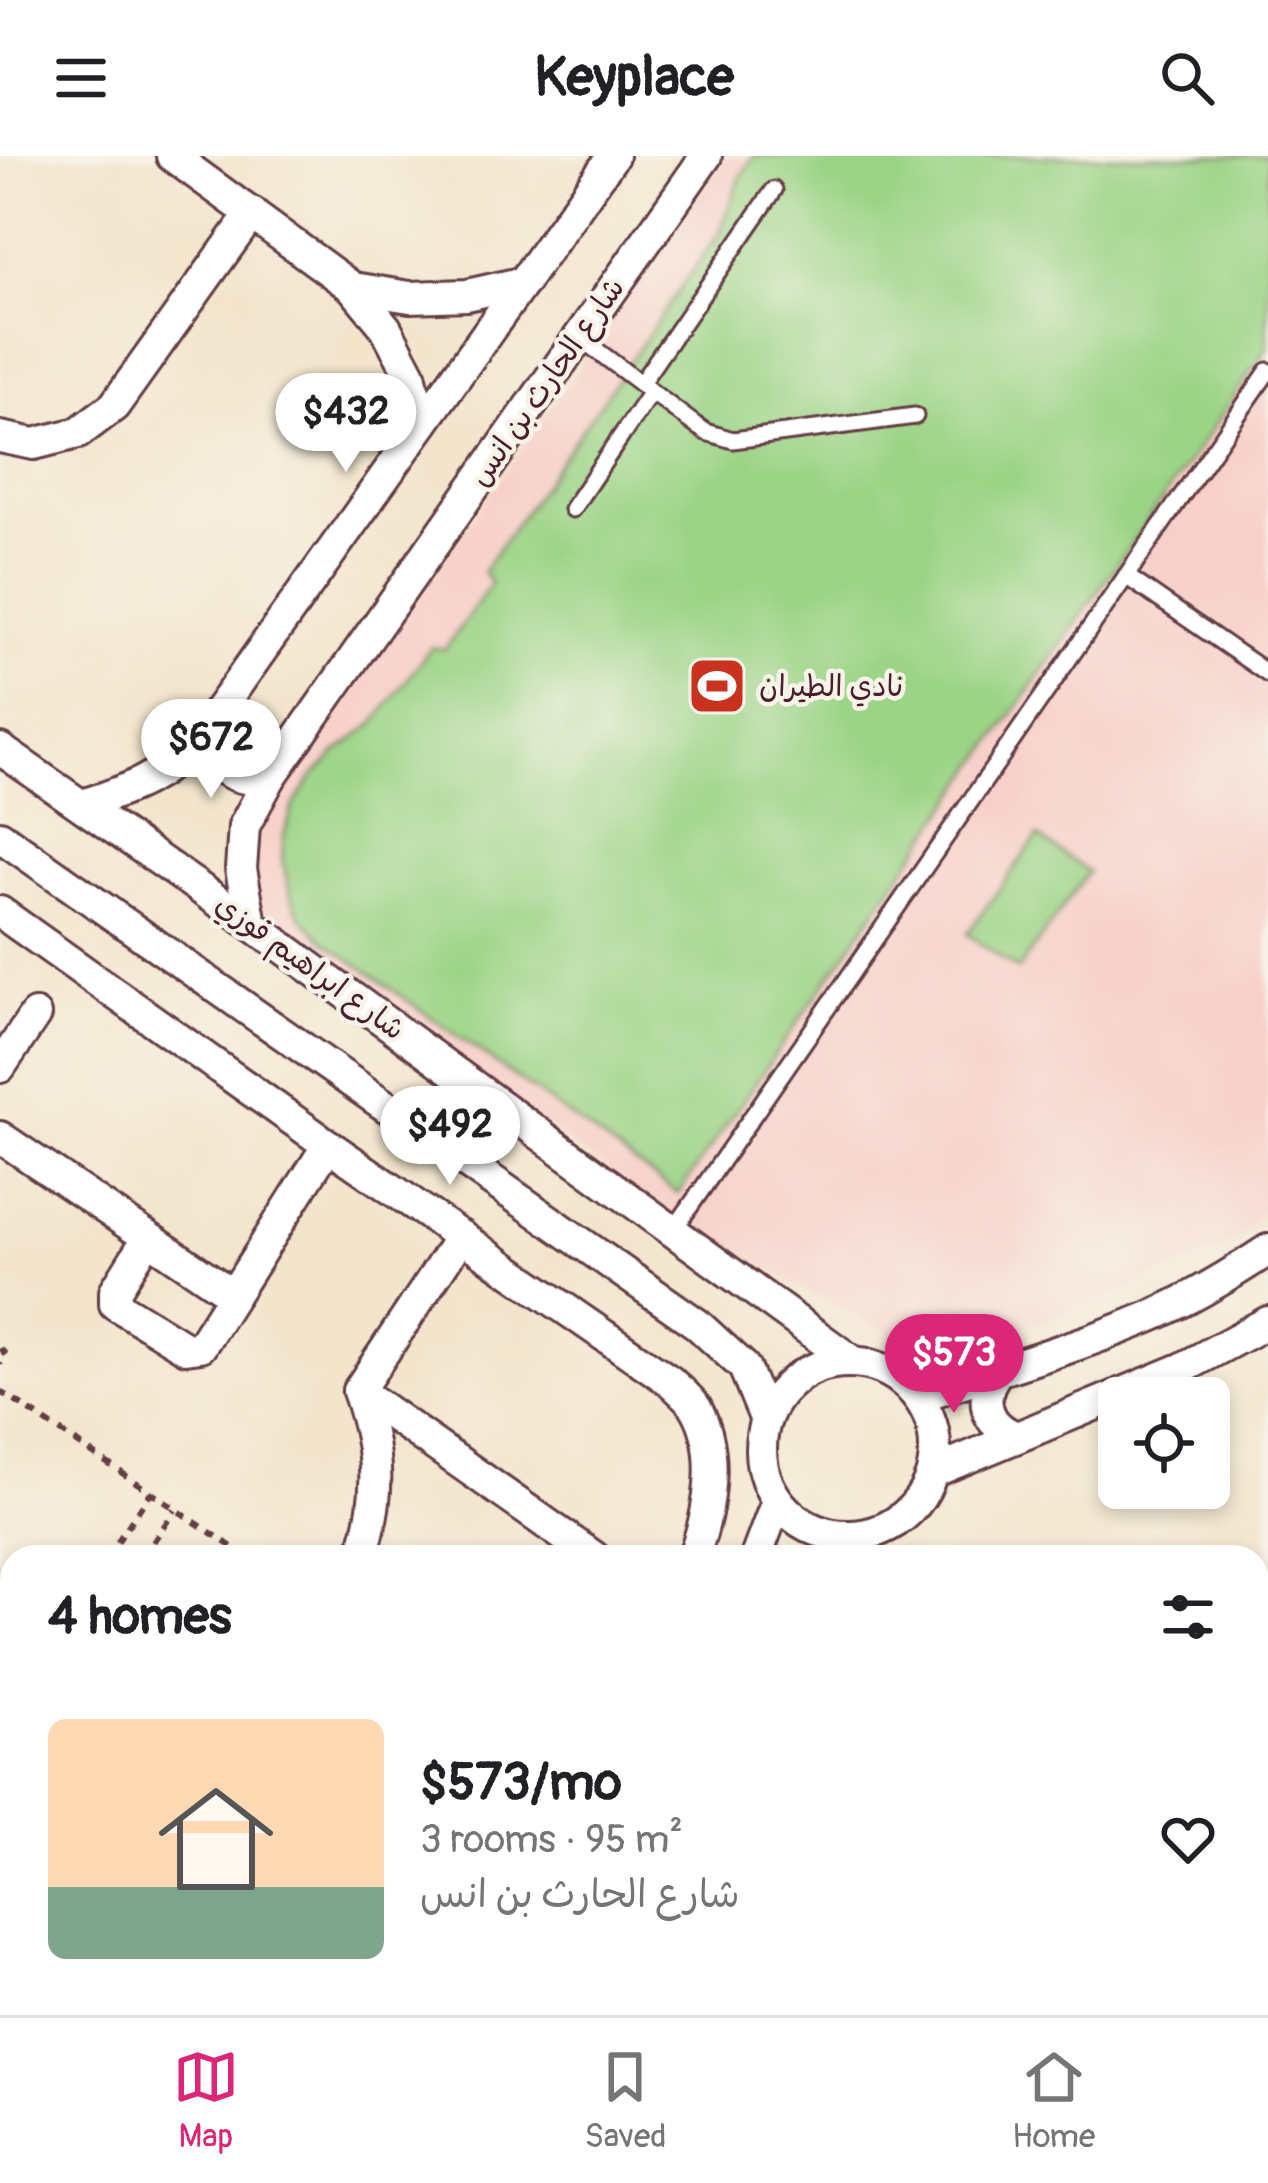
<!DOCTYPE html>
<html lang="en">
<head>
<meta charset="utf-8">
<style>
  :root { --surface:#fff; --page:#f2f2f2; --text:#202124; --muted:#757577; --line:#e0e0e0; --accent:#db2777 }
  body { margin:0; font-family:Pangolin,"Playpen Sans Arabic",sans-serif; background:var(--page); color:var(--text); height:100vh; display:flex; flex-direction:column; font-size:45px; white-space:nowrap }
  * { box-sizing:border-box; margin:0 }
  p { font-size:39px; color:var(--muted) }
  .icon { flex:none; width:66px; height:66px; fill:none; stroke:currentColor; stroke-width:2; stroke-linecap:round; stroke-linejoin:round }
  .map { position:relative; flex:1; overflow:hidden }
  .details { position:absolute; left:0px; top:1389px; width:1269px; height:471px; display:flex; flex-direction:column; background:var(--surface); border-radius:36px 36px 0 0; box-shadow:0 6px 18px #0003 }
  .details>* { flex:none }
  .buttons { position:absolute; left:1098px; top:1221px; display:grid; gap:24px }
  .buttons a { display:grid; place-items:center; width:132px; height:132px; border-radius:18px; background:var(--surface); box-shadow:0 6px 18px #0003; font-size:60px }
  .price { position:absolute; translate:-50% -102px; padding:0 27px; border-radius:42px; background:#fff; color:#222; font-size:39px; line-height:78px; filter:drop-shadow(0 3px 6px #0008) }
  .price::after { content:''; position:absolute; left:50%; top:72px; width:36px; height:27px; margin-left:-18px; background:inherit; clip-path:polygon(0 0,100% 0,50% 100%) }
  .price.current { background:var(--accent); color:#fff }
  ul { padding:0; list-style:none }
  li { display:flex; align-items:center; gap:36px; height:300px; padding:0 48px }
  li span { display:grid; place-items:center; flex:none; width:336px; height:240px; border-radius:18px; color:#555 }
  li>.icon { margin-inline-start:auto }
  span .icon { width:144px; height:144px; fill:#fffc; stroke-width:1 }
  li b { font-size:51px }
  h2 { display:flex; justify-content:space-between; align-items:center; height:144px; padding:0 48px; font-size:51px }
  header { display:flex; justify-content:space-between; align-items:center; height:156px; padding:0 48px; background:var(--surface); font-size:54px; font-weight:700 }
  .tabs { display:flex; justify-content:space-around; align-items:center; height:168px; border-top:3px solid var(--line); background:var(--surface); font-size:33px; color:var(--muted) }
  .tabs a { display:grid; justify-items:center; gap:6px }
  .tabs .current { color:var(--accent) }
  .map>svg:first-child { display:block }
  .built { fill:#f7d0c9 }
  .green { fill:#9bd486; stroke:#727a58; stroke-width:3 }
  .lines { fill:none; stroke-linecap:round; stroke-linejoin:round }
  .lane-casing { stroke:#633d43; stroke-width:21 }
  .street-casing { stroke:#633d43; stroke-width:36 }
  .path { stroke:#633d43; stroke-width:6; stroke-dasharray:9 9; stroke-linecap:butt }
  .lane { stroke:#fff; stroke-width:15 }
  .street { stroke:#fff; stroke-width:30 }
  .labels { text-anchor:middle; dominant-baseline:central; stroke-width:9; stroke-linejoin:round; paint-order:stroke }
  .street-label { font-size:30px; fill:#4a1f2b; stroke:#f7f3e8 }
  .poi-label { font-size:30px; fill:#4a1f2b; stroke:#f7f3e8; text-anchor:start }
</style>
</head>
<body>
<header><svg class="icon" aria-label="menu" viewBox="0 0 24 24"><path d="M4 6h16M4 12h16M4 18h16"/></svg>Keyplace<svg class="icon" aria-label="search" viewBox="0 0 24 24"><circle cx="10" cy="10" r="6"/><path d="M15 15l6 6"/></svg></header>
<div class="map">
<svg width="1268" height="1859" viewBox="0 0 1268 1859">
  <rect width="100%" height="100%" fill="#f7f3e8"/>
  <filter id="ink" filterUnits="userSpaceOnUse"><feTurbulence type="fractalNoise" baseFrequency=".00833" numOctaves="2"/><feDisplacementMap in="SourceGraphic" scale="24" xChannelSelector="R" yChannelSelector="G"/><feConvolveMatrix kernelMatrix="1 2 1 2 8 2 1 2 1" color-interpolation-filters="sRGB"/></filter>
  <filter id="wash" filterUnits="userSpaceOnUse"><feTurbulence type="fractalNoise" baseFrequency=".004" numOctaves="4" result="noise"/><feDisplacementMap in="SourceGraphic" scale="48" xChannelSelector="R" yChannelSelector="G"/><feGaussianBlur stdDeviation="2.7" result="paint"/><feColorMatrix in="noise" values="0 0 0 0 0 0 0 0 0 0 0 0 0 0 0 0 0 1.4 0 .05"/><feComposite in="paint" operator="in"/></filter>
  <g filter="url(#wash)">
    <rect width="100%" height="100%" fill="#f3e5cc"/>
    <polygon class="built" points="726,0 1268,0 1268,1051 1236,1086 1123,1135 938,1202 692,1075 272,774 251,727 254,676"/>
    <g class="green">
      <polygon points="754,0 1268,0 1268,192 678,1038 326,786 300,760 290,737 282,703 284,679 294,649 312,622 336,597 375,567 431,491 445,493 491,428 483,415 720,76 741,20"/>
      <polygon points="1038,680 1088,716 1018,814 967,778"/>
    </g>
  </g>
  <g filter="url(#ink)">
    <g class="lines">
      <g class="lane-casing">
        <g id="lane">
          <polyline points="579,181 694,268 706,276 733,284 915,260"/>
          <polyline points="641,227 774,34"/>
          <polyline points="572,353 651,236"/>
          <polyline points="1126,420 1268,518"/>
          <polyline points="673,1075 1268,215"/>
        </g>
      </g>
      <g class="street-casing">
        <g id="street">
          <polyline points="172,0 353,132 386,172 410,218 422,268"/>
          <polyline points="353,132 410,141 467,139 524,126"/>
          <polyline points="0,281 34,288 78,277 114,250 252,57"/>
          <path d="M199 582C213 613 236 627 270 622"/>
          <polyline points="0,593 251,768 850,1204"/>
          <path d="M82 649C132 633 163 621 199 582L613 0"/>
          <polyline points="0,680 697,1168 744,1211 765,1262"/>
          <path d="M0 756 328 989 670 1225C678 1233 690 1242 696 1252 721 1295 710 1357 693 1401"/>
          <polyline points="251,768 241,713 244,670 270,622 706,0"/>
          <polyline points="0,911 35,859"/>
          <polyline points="0,981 233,1139"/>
          <polyline points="148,1082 115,1135 115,1148 186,1192 201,1190 328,989"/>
          <circle cx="848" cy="1293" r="87"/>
          <path d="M1000 1213C977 1238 984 1270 1017 1281"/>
          <polyline points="358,1235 594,1401"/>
          <path d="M920 1240C995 1215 1073 1193 1147 1162 1190 1144 1229 1120 1268 1094"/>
          <polyline points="933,1316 1183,1212 1268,1166"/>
          <path d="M361 1401C382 1339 379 1296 358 1235L461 1080"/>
          <polyline points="756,1401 777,1345"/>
          <polyline points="0,1467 12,1475"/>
          <polyline points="1257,1601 1268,1585"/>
          <polyline points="1257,1801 1268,1808"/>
          <polyline points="1156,1848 1159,1859"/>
          <polyline points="1204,1848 1220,1859"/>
          <polyline points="454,1859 461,1848"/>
          <polyline points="528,1859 535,1848"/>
          <polyline points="650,1859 654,1848"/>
          <polyline points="1012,1859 1032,1848"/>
          <polyline points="1078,1859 1081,1848"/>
        </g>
      </g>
      <g class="path">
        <polyline points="0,1192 6,1199 0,1208"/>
        <polyline points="0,1235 247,1401"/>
        <polyline points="107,1401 151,1336"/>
        <polyline points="143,1401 175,1354"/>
      </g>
      <use href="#lane" class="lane"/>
      <use href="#street" class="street"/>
    </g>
  </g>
  <defs>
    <g id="stadium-square" transform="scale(3)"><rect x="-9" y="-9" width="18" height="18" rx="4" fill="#c8321e" stroke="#f7f3e8"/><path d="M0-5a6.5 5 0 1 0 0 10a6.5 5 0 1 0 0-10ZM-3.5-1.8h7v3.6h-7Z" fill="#fff"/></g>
  </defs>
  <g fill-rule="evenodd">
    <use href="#stadium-square" x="717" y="530"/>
  </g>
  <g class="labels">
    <g class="street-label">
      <text transform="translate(547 226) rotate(-55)">شارع الحارث بن انس</text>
      <text transform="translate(310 811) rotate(36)">شارع ابراهيم فوزي</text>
    </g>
    <g class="poi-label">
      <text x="759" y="530">نادي الطيران</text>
    </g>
  </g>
</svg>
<div class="buttons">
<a><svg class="icon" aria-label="locate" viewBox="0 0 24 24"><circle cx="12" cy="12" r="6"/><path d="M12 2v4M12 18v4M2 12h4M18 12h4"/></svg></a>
</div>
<b class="price" style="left:346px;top:319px">$432</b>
<b class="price" style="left:211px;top:645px">$672</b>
<b class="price" style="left:450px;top:1032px">$492</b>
<b class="price current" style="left:954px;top:1260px">$573</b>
<section class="details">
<h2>4 homes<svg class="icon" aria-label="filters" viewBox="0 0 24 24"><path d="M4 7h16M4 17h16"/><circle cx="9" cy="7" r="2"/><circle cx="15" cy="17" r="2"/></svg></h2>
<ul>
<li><span style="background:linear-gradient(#ffd9b3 70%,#7fa58c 0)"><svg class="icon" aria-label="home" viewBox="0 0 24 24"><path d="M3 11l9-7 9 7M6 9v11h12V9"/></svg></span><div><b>$573/mo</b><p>3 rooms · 95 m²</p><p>شارع الحارث بن انس</p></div><svg class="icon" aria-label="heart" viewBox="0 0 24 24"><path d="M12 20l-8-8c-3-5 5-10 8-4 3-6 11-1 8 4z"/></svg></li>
</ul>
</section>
</div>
<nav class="tabs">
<a class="current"><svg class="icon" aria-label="map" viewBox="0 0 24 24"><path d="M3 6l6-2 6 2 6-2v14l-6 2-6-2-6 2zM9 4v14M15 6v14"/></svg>Map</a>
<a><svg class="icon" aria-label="saved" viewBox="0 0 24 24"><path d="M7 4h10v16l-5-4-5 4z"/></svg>Saved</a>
<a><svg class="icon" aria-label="home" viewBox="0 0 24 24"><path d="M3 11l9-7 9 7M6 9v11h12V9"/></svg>Home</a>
</nav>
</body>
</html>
